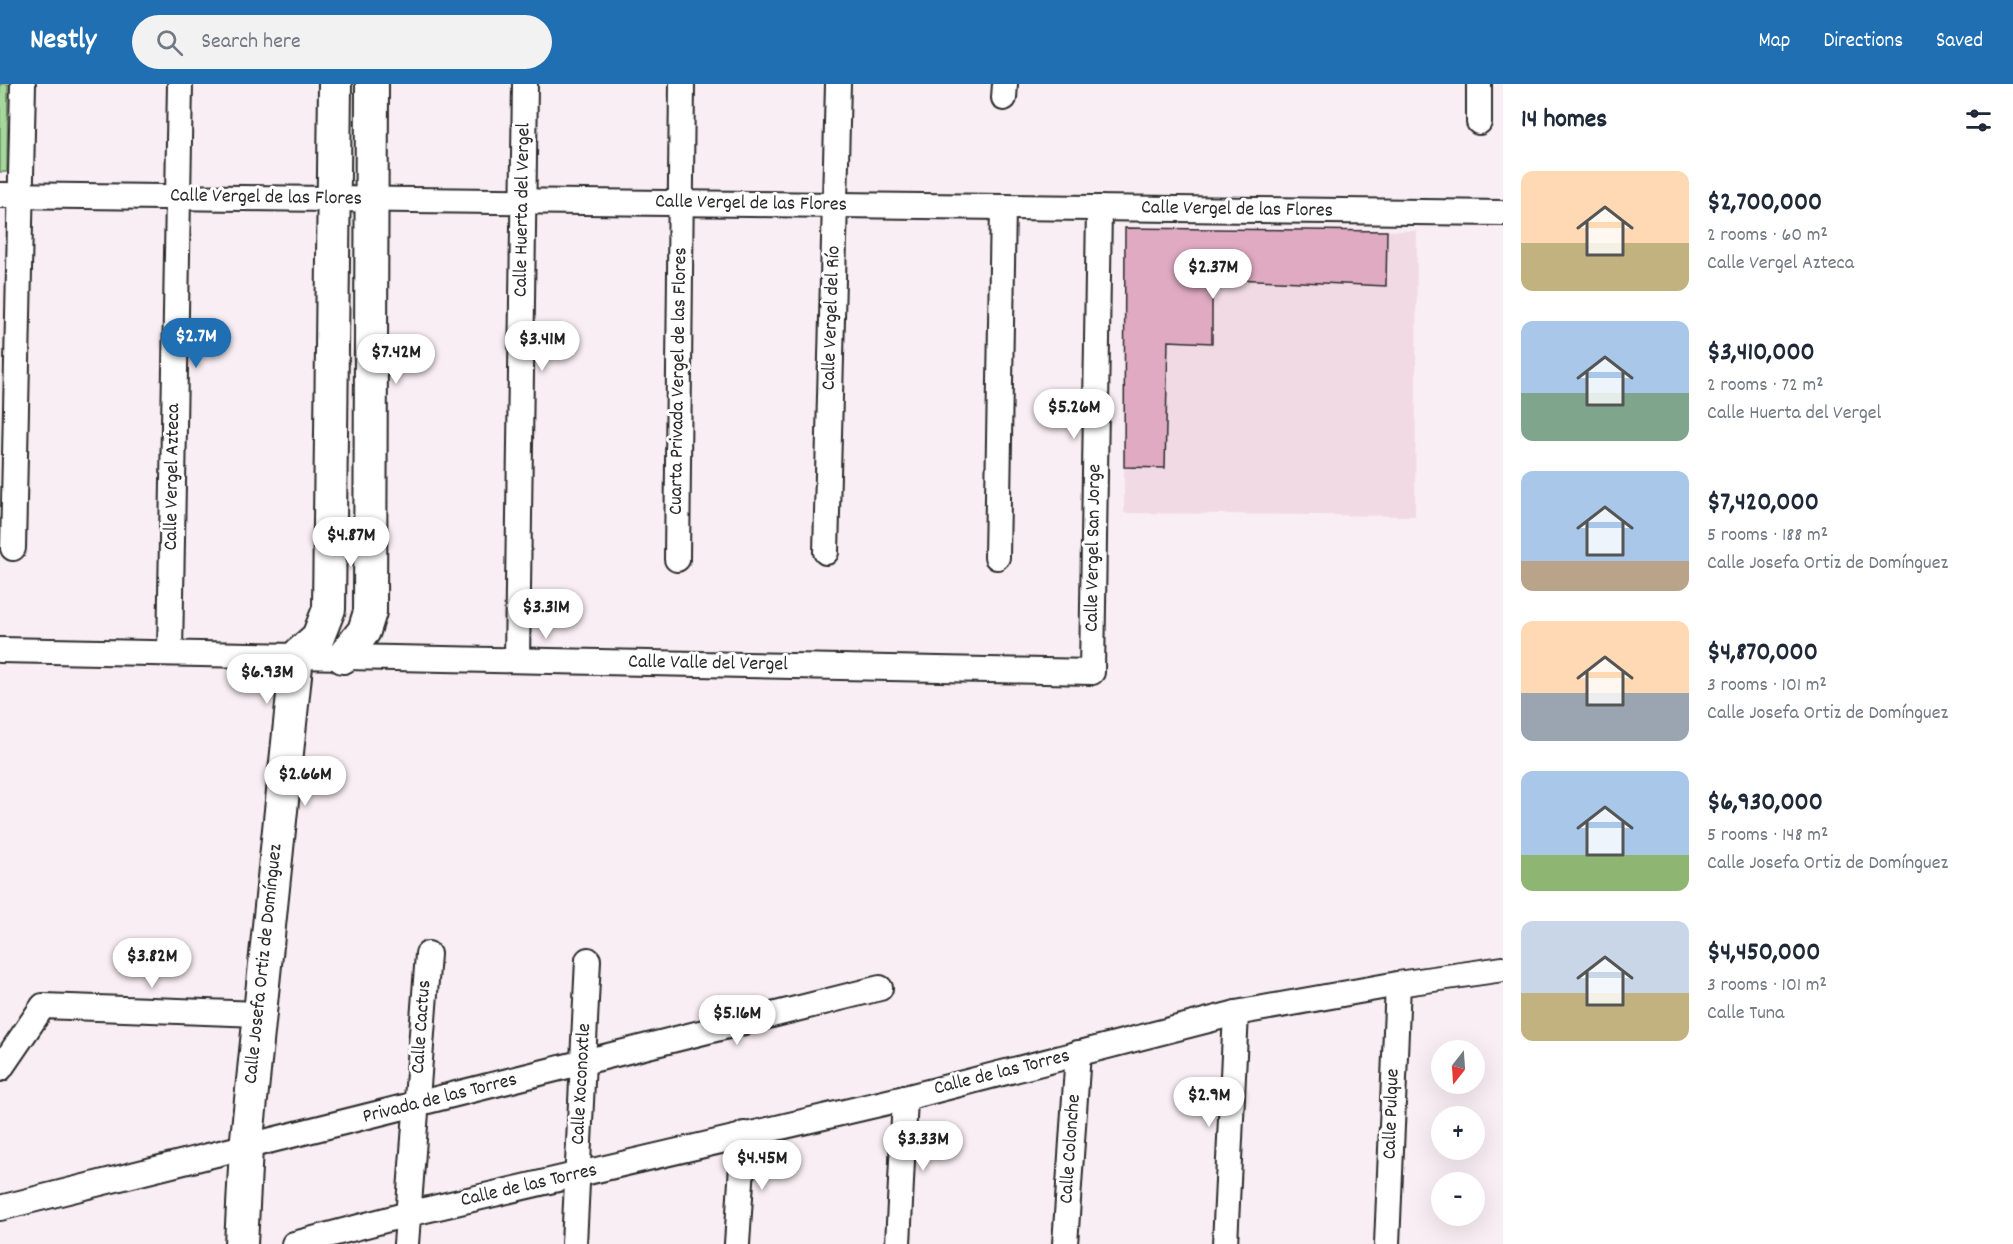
<!DOCTYPE html>
<html lang="en">
<head>
<meta charset="utf-8">
<style>
  :root { --surface:#fff; --page:#f2f2f3; --text:#1f2937; --muted:#747a83; --accent:#1f6fb2 }
  body { margin:0; font-family:Dekko,sans-serif; background:var(--page); color:var(--text); height:100vh; display:flex; flex-direction:column; font-size:22px; white-space:nowrap }
  * { box-sizing:border-box; margin:0 }
  p { font-size:20px; color:var(--muted) }
  .icon { flex:none; width:33px; height:33px; fill:none; stroke:currentColor; stroke-width:2; stroke-linecap:round; stroke-linejoin:round }
  .map { position:relative; flex:1; overflow:hidden }
  .drawer { display:flex; flex-direction:column; background:var(--surface); width:510px }
  .drawer>* { flex:none }
  .needle { width:39px; rotate:197deg }
  .tools { position:absolute; left:1431px; top:956px; display:grid; gap:12px }
  .tools a { display:grid; place-items:center; width:54px; height:54px; border-radius:50%; background:var(--surface); box-shadow:0 6px 24px #0002; font-size:30px }
  .price { position:absolute; translate:-50% -51px; padding:0 14px; border-radius:21px; background:#fff; color:#222; font-size:20px; line-height:39px; filter:drop-shadow(0 2px 3px #0008) }
  .price::after { content:''; position:absolute; left:50%; top:36px; width:18px; height:14px; margin-left:-9px; background:inherit; clip-path:polygon(0 0,100% 0,50% 100%) }
  .price.current { background:var(--accent); color:#fff }
  ul { padding:0; list-style:none }
  li { display:flex; align-items:center; gap:18px; height:150px; padding:0 18px }
  li span { display:grid; place-items:center; flex:none; width:168px; height:120px; border-radius:12px; color:#555 }
  li>.icon { margin-inline-start:auto }
  span .icon { width:72px; height:72px; fill:#fffc; stroke-width:1 }
  li b { font-size:26px }
  h2 { display:flex; justify-content:space-between; align-items:center; height:72px; padding:0 18px; font-size:26px }
  header { display:flex; align-items:center; gap:36px; box-sizing:border-box; height:84px; padding:0 30px; background:var(--accent); color:#fff }
  header strong { font-size:28px }
  nav { display:flex; gap:33px; margin-inline-start:auto; font-size:21px }
  .search { width:420px; height:54px; background:var(--page); display:flex; align-items:center; gap:15px; box-sizing:border-box; padding:0 21px; border-radius:33px; color:var(--muted); font-size:22px }
  main { display:flex; flex:1; min-height:0 }
  .map>svg:first-child { display:block }
  .built { fill:#f1dae4 }
  .green { fill:#a4d99b; stroke:#688263; stroke-width:1.5 }
  .building { fill:#dfaac2; stroke:#2b2b2b; stroke-width:1.5 }
  .lines { fill:none; stroke-linecap:round; stroke-linejoin:round }
  .minor-casing { stroke:#2b2b2b; stroke-width:28 }
  .tertiary-casing { stroke:#2b2b2b; stroke-width:36 }
  .minor { stroke:#fff; stroke-width:24 }
  .tertiary { stroke:#fff; stroke-width:32 }
  .labels { text-anchor:middle; dominant-baseline:central; stroke-width:6; stroke-linejoin:round; paint-order:stroke }
  .street-label { font-size:20px; fill:#2b2b2b; stroke:#fff }
</style>
</head>
<body>
<header>
<strong>Nestly</strong>
<div class="search"><svg class="icon" aria-label="search" viewBox="0 0 24 24"><circle cx="10" cy="10" r="6"/><path d="M15 15l6 6"/></svg>Search here</div>
<nav><a>Map</a><a>Directions</a><a>Saved</a></nav>
</header>
<main>
<div class="map">
<svg width="1503" height="1160" viewBox="0 0 1503 1160">
  <rect width="100%" height="100%" fill="#f9eef3"/>
  <filter id="ink" filterUnits="userSpaceOnUse"><feTurbulence type="fractalNoise" baseFrequency=".0167" numOctaves="2"/><feDisplacementMap in="SourceGraphic" scale="12" xChannelSelector="R" yChannelSelector="G"/><feConvolveMatrix kernelMatrix="1 2 1 2 8 2 1 2 1" color-interpolation-filters="sRGB"/></filter>
  <g filter="url(#ink)">
    <polygon class="built" points="1125,144 1417,147 1415,432 1124,429"/>
    <polygon class="green" points="0,0 8,0 7,88 0,88"/>
    <polygon class="building" points="1125,144 1387,147 1386,202 1212,194 1212,259 1168,257 1165,384 1124,383"/>
    <g class="lines">
      <g class="minor-casing">
        <g id="minor">
          <polyline points="1004,14 1005,0"/>
          <polyline points="1479,38 1479,0"/>
          <polyline points="0,111 1503,129"/>
          <polyline points="13,464 23,0"/>
          <polyline points="826,468 838,0"/>
          <polyline points="997,473 1003,123"/>
          <polyline points="677,475 682,0"/>
          <polyline points="0,566 1092,588 1099,124"/>
          <polyline points="170,569 180,0"/>
          <polyline points="517,576 525,0"/>
          <polyline points="0,985 43,922 259,930"/>
          <polyline points="0,1124 880,904"/>
          <polyline points="294,1160 408,1130 905,1014 1236,929 1398,900 1503,885"/>
          <polyline points="406,1160 428,870"/>
          <polyline points="574,1160 588,876"/>
          <polyline points="737,1160 744,1050"/>
          <polyline points="898,1160 905,1014"/>
          <polyline points="1065,1160 1078,969"/>
          <polyline points="1225,1160 1236,929"/>
          <polyline points="1387,1160 1398,900"/>
        </g>
      </g>
      <g class="tertiary-casing">
        <g id="tertiary">
          <polyline points="343,573 364,547 370,528 372,0"/>
          <polyline points="241,1160 246,1064 297,572 318,553 329,525 335,0"/>
        </g>
      </g>
      <use href="#minor" class="minor"/>
      <use href="#tertiary" class="tertiary"/>
    </g>
  </g>
  <g class="labels">
    <g class="street-label">
      <text transform="translate(266 114) rotate(1)">Calle Vergel de las Flores</text>
      <text transform="translate(751 120) rotate(1)">Calle Vergel de las Flores</text>
      <text transform="translate(523 126) rotate(-89)">Calle Huerta del Vergel</text>
      <text transform="translate(1237 126) rotate(1)">Calle Vergel de las Flores</text>
      <text transform="translate(832 234) rotate(-88)">Calle Vergel del Río</text>
      <text transform="translate(679 297) rotate(-89)">Cuarta Privada Vergel de las Flores</text>
      <text transform="translate(173 393) rotate(-89)">Calle Vergel Azteca</text>
      <text transform="translate(1094 464) rotate(-89)">Calle Vergel San Jorge</text>
      <text transform="translate(708 580) rotate(1)">Calle Valle del Vergel</text>
      <text transform="translate(264 880) rotate(-84)">Calle Josefa Ortiz de Domínguez</text>
      <text transform="translate(422 943) rotate(-86)">Calle Cactus</text>
      <text transform="translate(1002 989) rotate(-14)">Calle de las Torres</text>
      <text transform="translate(582 1000) rotate(-87)">Calle Xoconoxtle</text>
      <text transform="translate(440 1015) rotate(-14)">Privada de las Torres</text>
      <text transform="translate(1392 1030) rotate(-88)">Calle Pulque</text>
      <text transform="translate(1071 1065) rotate(-86)">Calle Colonche</text>
      <text transform="translate(529 1102) rotate(-13)">Calle de las Torres</text>
    </g>
  </g>
</svg>
<div class="tools">
<a><svg class="needle" viewBox="-14 -14 28 28"><path d="M0-13l5 13h-10z" fill="#e53935"/><path d="M0 13l5-13h-10z" fill="#747a83"/></svg></a>
<a>+</a>
<a>−</a>
</div>
<b class="price" style="left:1213px;top:216px">$2.37M</b>
<b class="price current" style="left:196px;top:285px">$2.7M</b>
<b class="price" style="left:542px;top:288px">$3.41M</b>
<b class="price" style="left:396px;top:301px">$7.42M</b>
<b class="price" style="left:1074px;top:356px">$5.26M</b>
<b class="price" style="left:351px;top:484px">$4.87M</b>
<b class="price" style="left:546px;top:556px">$3.31M</b>
<b class="price" style="left:267px;top:621px">$6.93M</b>
<b class="price" style="left:305px;top:723px">$2.66M</b>
<b class="price" style="left:152px;top:905px">$3.82M</b>
<b class="price" style="left:737px;top:962px">$5.16M</b>
<b class="price" style="left:1209px;top:1044px">$2.9M</b>
<b class="price" style="left:923px;top:1088px">$3.33M</b>
<b class="price" style="left:762px;top:1107px">$4.45M</b>
</div>
<section class="drawer">
<h2>14 homes<svg class="icon" aria-label="filters" viewBox="0 0 24 24"><path d="M4 7h16M4 17h16"/><circle cx="9" cy="7" r="2"/><circle cx="15" cy="17" r="2"/></svg></h2>
<ul>
<li><span style="background:linear-gradient(#ffd9b3 60%,#c2b280 0)"><svg class="icon" aria-label="home" viewBox="0 0 24 24"><path d="M3 11l9-7 9 7M6 9v11h12V9"/></svg></span><div><b>$2,700,000</b><p>2 rooms · 60 m²</p><p>Calle Vergel Azteca</p></div></li>
<li><span style="background:linear-gradient(#a9c7e8 60%,#7fa58c 0)"><svg class="icon" aria-label="home" viewBox="0 0 24 24"><path d="M3 11l9-7 9 7M6 9v11h12V9"/></svg></span><div><b>$3,410,000</b><p>2 rooms · 72 m²</p><p>Calle Huerta del Vergel</p></div></li>
<li><span style="background:linear-gradient(#a9c7e8 75%,#b9a48a 0)"><svg class="icon" aria-label="home" viewBox="0 0 24 24"><path d="M3 11l9-7 9 7M6 9v11h12V9"/></svg></span><div><b>$7,420,000</b><p>5 rooms · 188 m²</p><p>Calle Josefa Ortiz de Domínguez</p></div></li>
<li><span style="background:linear-gradient(#ffd9b3 60%,#9aa5b1 0)"><svg class="icon" aria-label="home" viewBox="0 0 24 24"><path d="M3 11l9-7 9 7M6 9v11h12V9"/></svg></span><div><b>$4,870,000</b><p>3 rooms · 101 m²</p><p>Calle Josefa Ortiz de Domínguez</p></div></li>
<li><span style="background:linear-gradient(#a9c7e8 70%,#8fb573 0)"><svg class="icon" aria-label="home" viewBox="0 0 24 24"><path d="M3 11l9-7 9 7M6 9v11h12V9"/></svg></span><div><b>$6,930,000</b><p>5 rooms · 148 m²</p><p>Calle Josefa Ortiz de Domínguez</p></div></li>
<li><span style="background:linear-gradient(#c9d6e8 60%,#c2b280 0)"><svg class="icon" aria-label="home" viewBox="0 0 24 24"><path d="M3 11l9-7 9 7M6 9v11h12V9"/></svg></span><div><b>$4,450,000</b><p>3 rooms · 101 m²</p><p>Calle Tuna</p></div></li>
</ul>
</section>
</main>
</body>
</html>
